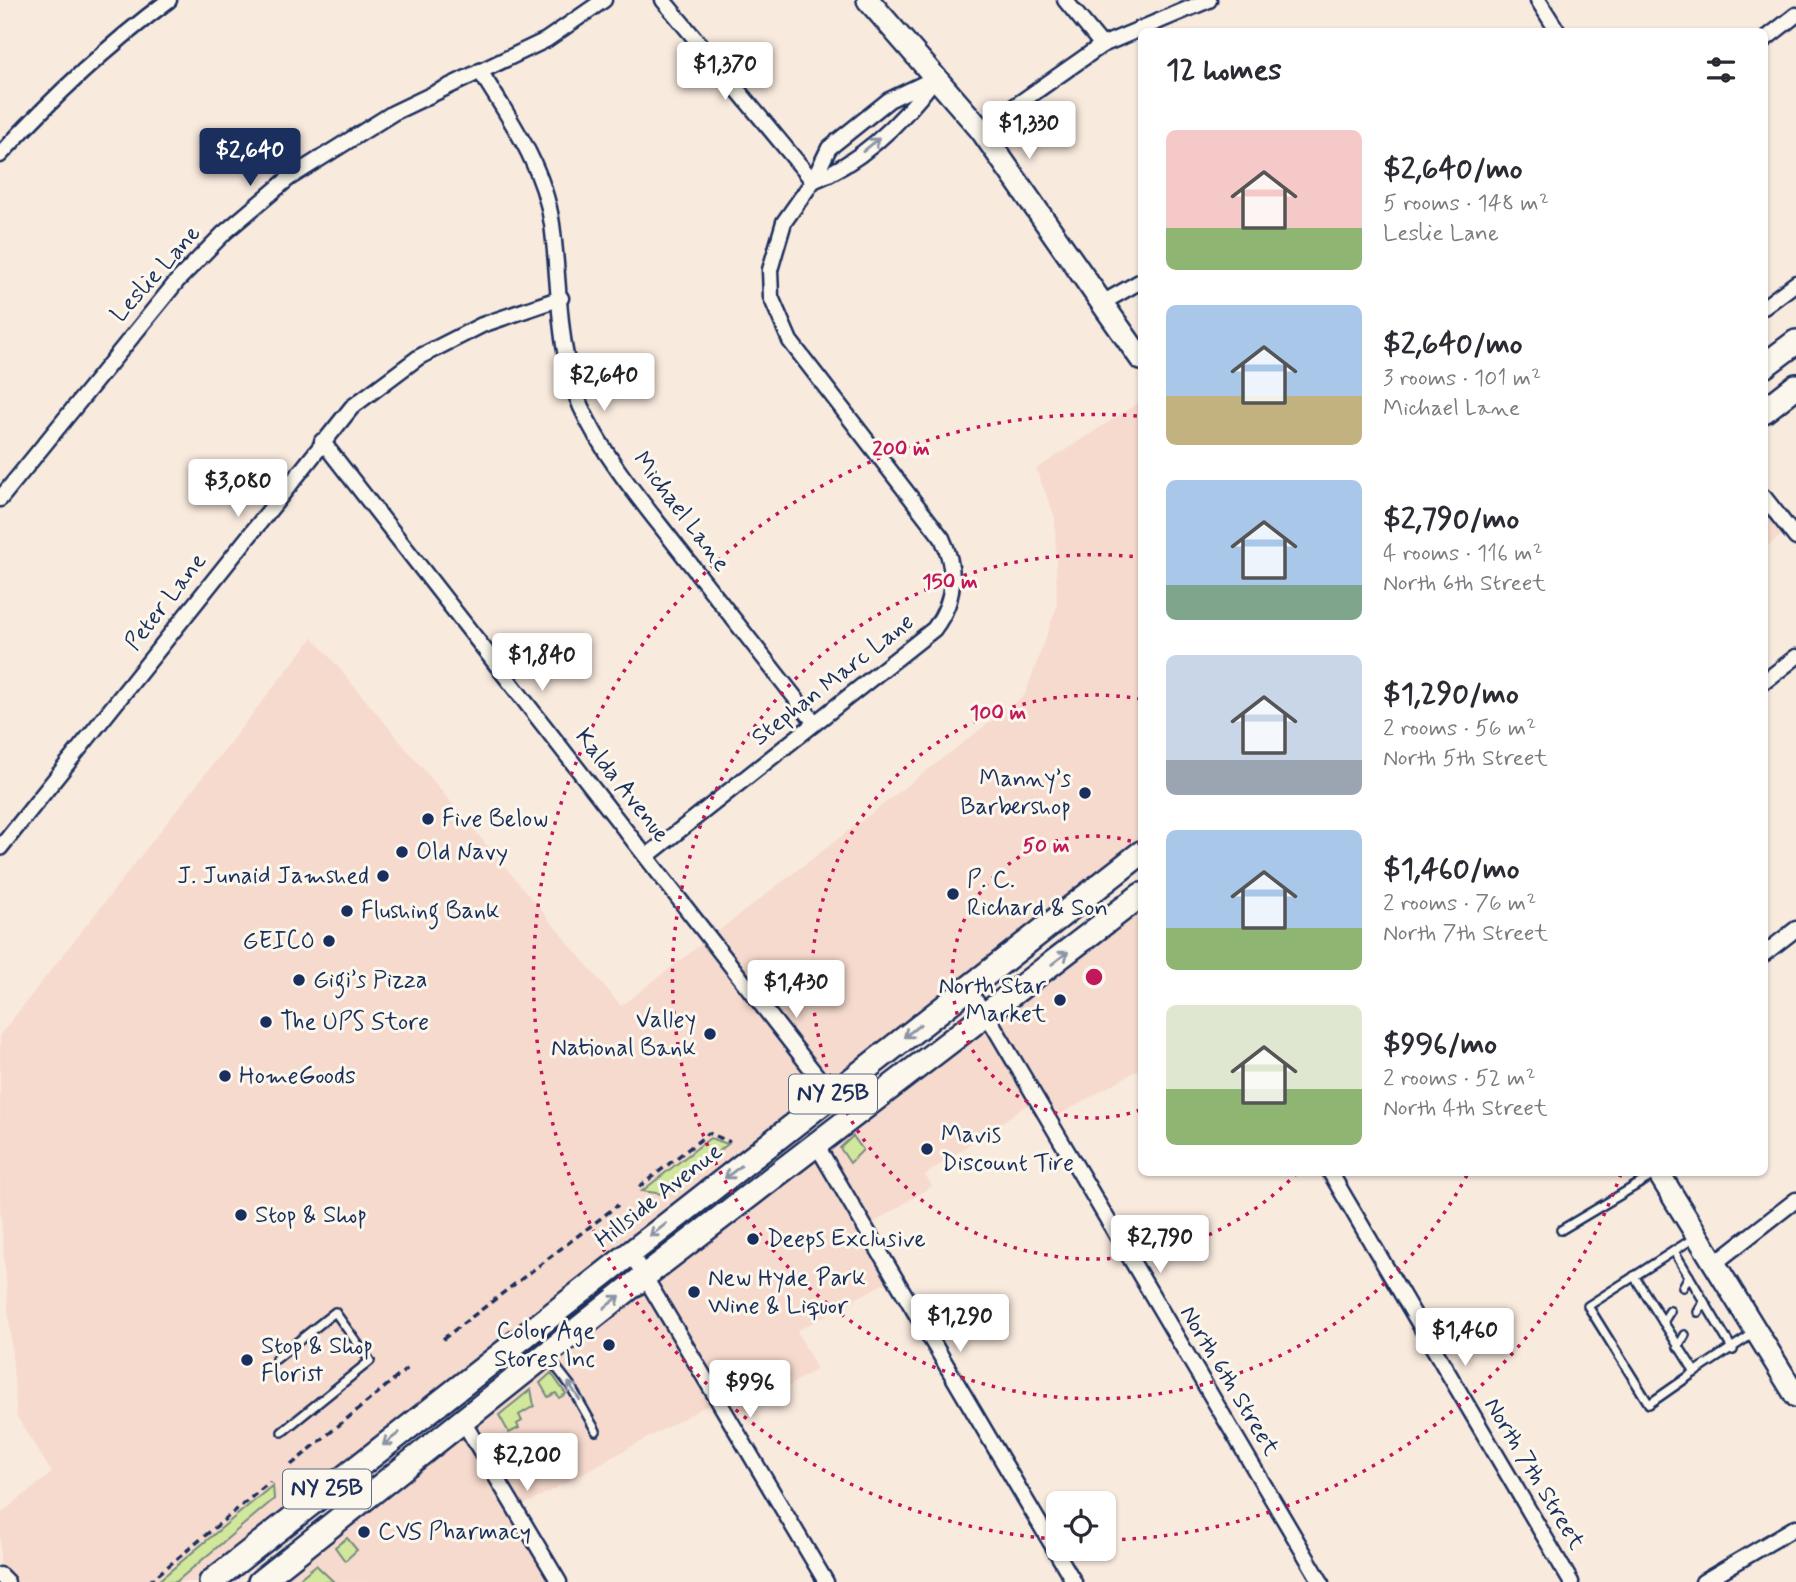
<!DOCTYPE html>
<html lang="en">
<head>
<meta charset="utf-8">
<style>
  :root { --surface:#fff; --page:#f7f7f7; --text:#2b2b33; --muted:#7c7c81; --accent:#1b2f5e }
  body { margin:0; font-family:Mynerve,sans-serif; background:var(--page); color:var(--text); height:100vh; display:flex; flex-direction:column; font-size:26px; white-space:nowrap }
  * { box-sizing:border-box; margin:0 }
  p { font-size:23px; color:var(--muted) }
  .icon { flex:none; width:38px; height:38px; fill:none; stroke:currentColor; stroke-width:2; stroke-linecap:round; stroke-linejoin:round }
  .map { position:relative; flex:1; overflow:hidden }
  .sheet { position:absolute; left:1138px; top:28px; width:630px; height:1148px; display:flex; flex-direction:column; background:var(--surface); border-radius:10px; box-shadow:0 2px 5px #0004 }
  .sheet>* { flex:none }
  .tools { position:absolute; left:1046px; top:1491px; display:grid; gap:14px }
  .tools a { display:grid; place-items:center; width:70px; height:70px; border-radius:10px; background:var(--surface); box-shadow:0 2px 5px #0004; font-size:35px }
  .price { position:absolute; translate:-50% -60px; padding:0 16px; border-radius:7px; background:#fff; color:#222; font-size:23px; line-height:46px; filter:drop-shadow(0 2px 4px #0008) }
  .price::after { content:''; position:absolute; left:50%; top:42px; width:21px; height:16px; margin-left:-10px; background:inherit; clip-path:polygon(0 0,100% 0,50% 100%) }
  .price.on { background:var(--accent); color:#fff }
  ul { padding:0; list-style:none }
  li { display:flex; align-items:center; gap:21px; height:175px; padding:0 28px }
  li span { display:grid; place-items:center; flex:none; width:196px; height:140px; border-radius:10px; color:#555 }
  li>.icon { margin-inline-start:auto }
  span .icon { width:84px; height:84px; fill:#fffc; stroke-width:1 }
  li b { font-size:30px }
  h2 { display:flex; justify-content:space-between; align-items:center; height:84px; padding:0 28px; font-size:30px }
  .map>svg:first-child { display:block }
  .built { fill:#f6dacd }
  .green { fill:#d1e79c; stroke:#768b7d; stroke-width:2 }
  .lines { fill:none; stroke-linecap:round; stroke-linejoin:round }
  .service-casing { stroke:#1b2f5e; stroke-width:12 }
  .minor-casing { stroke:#1b2f5e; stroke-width:19 }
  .secondary-casing { stroke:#1b2f5e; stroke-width:26 }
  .primary-casing { stroke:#1b2f5e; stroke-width:28 }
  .path { stroke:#1b2f5e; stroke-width:3.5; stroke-dasharray:7 5; stroke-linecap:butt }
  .service { stroke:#fbf7ec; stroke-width:7 }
  .minor { stroke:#fbf7ec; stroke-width:14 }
  .secondary { stroke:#fbf7ec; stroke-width:21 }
  .primary { stroke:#fbf7ec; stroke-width:23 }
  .oneway { stroke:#8b93a5 }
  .ring { fill:none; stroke:#c2185b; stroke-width:3.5; stroke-dasharray:3.5 7 }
  .poi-dot { fill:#1b2f5e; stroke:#fbf7ec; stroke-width:2.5 }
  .labels { text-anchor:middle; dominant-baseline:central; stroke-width:6; stroke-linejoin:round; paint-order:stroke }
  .shield { fill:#fbf7ec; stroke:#5e6b89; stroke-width:2 }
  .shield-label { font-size:23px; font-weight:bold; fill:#1b2f5e }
  .street-label { font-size:24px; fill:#1b2f5e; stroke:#fbf7ec }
  .poi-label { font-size:24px; fill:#1b2f5e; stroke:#fbf7ec; text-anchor:start }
  .centre { fill:#c2185b; stroke:#fbf7ec; stroke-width:3.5 }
  .ring-label { font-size:21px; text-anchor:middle; font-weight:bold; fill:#c2185b; stroke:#fbf7ec; stroke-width:6; stroke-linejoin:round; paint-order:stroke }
</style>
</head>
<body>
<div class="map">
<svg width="1796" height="1582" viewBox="0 0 1796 1582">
  <rect width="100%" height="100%" fill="#f9eade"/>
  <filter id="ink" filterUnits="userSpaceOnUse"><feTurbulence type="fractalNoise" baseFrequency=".0143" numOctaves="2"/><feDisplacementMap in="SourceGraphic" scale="14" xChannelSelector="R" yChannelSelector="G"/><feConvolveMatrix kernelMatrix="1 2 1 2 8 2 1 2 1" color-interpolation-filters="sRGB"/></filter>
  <g filter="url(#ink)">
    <g class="built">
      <polygon points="1141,401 1141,853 211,1582 0,1582 0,1514 52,1473 17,1417 0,1206 0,1035 313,637 621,1006 1025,695 1057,606 1055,517 1036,469"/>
      <polygon points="1764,497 1789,529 1764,549"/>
      <polygon points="1141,895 1141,1068 1049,1121 1035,1099 925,1175 932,1186 865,1228 894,1278 797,1331 817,1369 730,1420 717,1400 517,1509 559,1582 266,1582"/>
    </g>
    <g class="green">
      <polygon points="853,1136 863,1150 850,1163 840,1148"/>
      <polygon points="710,1138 728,1144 663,1194 642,1191"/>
      <polygon points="551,1373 566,1394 559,1398 556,1393 548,1397 540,1383"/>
      <polygon points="531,1389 534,1406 519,1415 522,1421 517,1424 519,1428 509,1433 499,1415"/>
      <polygon points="273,1485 274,1499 176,1582 157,1582"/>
      <polygon points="347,1538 357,1550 345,1561 335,1547"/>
      <polygon points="316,1565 334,1582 302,1582 300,1578"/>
    </g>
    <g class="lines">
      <g class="service-casing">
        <g id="service">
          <polyline points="1561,1230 1657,1173"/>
          <polyline points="1694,1238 1588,1306 1649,1404 1695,1372"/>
          <polyline points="1674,1251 1733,1350"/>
          <polyline points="1634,1276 1695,1372 1754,1333"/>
          <polyline points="1683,1287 1689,1276"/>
          <polyline points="1698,1312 1704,1302"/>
          <polyline points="1663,1322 1670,1311"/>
          <polyline points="1678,1347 1685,1335"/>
          <polyline points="548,1357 570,1385 596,1431"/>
          <polyline points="276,1359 335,1312 370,1361 282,1432"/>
        </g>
      </g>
      <g class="minor-casing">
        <g id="minor">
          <polyline points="663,0 813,181"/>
          <polyline points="1065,0 1102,45"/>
          <polyline points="1538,0 1558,32"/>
          <polyline points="1764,40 1796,15"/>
          <path d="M480 71C510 119 544 167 552 224 560 282 557 354 581 407 605 459 643 503 677 547 723 606 769 664 815 723"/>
          <polyline points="981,130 1102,45 1209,0"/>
          <path d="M0 155C52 98 107 46 169 0"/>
          <polyline points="1102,303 1141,281"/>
          <polyline points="1764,307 1796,283"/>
          <polyline points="322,441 831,1094"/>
          <polyline points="1764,497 1796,538"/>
          <polyline points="0,499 178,280 224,233 289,178 393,113 546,40 604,0"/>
          <polyline points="1764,682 1796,657"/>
          <polyline points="0,848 352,407 419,357 482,325 561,298"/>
          <path d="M647 856 934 629C956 600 957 570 942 538L790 341 771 297 770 270 784 222 813 181 829 148 889 100 935 78C903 121 864 161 813 181"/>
          <polyline points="1764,954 1796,929"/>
          <polyline points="966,989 987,1015 1321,1582"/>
          <polyline points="816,1144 1074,1582"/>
          <polyline points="1330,1172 1571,1582"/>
          <polyline points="630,1252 826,1582"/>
          <polyline points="1715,1263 1796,1200"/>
          <polyline points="464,1423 559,1582"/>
          <polyline points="0,1575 7,1582"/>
          <polyline points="1703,1582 1796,1527"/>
        </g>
      </g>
      <g class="secondary-casing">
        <g id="secondary">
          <polyline points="868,0 981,130 1141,359"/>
          <polyline points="1658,1172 1796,1396"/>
        </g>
      </g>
      <g class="primary-casing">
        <g id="primary">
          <polyline points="1764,366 1796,342"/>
          <polyline points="1764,411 1796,386"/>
          <polyline points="211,1582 1141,853"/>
          <polyline points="260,1582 646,1275 1141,895"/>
        </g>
      </g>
      <g class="path">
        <polyline points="639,1187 709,1133 730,1142"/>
        <polyline points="443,1339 618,1205"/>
        <polyline points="291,1465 408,1368"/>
        <polyline points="149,1582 270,1482"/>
      </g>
      <use href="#service" class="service"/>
      <use href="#minor" class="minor"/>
      <use href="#secondary" class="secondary"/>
      <use href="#primary" class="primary"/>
    </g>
    <defs><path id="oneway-shaft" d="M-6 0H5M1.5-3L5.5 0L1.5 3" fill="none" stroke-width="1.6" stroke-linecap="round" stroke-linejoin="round" transform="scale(1.75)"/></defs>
    <g class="oneway">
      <use href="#oneway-shaft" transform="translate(871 145) rotate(-39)"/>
      <use href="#oneway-shaft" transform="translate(1060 958) rotate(-38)"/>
      <use href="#oneway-shaft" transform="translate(912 1031) rotate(142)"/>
      <use href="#oneway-shaft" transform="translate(733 1172) rotate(142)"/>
      <use href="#oneway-shaft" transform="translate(658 1230) rotate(142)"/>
      <use href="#oneway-shaft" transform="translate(612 1302) rotate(-38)"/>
      <use href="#oneway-shaft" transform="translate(574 1391) rotate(-123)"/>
      <use href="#oneway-shaft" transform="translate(391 1439) rotate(142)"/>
    </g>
  </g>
  <g class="ring">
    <path d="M1140 1110A141 141 0 1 1 1140 844"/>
    <path d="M1297 1173A282 282 0 1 1 1141 699"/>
    <path d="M1467 1175A422 422 0 1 1 1138 557"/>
    <path d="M1621 1174A563 563 0 0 1 1109 1540M1055 1539A563 563 0 1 1 1138 416"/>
  </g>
  <g class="poi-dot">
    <circle cx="1085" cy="793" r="7"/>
    <circle cx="428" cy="819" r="7"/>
    <circle cx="402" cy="852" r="7"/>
    <circle cx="383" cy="876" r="7"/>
    <circle cx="953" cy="894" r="7"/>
    <circle cx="347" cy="911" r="7"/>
    <circle cx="329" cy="941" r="7"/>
    <circle cx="299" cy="980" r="7"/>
    <circle cx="1060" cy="1000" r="7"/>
    <circle cx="266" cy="1022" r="7"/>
    <circle cx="710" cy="1034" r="7"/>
    <circle cx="225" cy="1076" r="7"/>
    <circle cx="927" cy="1149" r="7"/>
    <circle cx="241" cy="1215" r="7"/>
    <circle cx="753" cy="1239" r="7"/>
    <circle cx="694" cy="1292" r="7"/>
    <circle cx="609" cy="1345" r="7"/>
    <circle cx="247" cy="1360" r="7"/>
    <circle cx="364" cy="1532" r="7"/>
  </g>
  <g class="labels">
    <g class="shield">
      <rect x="789" y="1074.5" width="88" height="39" rx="5"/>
      <rect x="283" y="1469.5" width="88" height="39" rx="5"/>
    </g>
    <g class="shield-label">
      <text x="833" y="1094">NY 25B</text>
      <text x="327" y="1489">NY 25B</text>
    </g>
    <g class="street-label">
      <text transform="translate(156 274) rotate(-48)">Leslie Lane</text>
      <text transform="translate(681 512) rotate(53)">Michael Lane</text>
      <text transform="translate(166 602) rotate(-52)">Peter Lane</text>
      <text transform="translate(833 680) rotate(-38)">Stephan Marc Lane</text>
      <text transform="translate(622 786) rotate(52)">Kalda Avenue</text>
      <text transform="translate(659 1196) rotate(-38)">Hillside Avenue</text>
      <text transform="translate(1229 1381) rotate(59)">North 6th Street</text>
      <text transform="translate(1534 1474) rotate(59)">North 7th Street</text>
    </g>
    <g class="poi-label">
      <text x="1071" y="779" text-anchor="end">Manny’s<tspan x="1071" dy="28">Barbershop</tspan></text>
      <text x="442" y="819">Five Below</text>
      <text x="416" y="852">Old Navy</text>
      <text x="369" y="876" text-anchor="end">J. Junaid Jamshed</text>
      <text x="967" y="880">P. C.<tspan x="967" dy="28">Richard &amp; Son</tspan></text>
      <text x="361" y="911">Flushing Bank</text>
      <text x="315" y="941" text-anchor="end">GEICO</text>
      <text x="313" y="980">Gigi’s Pizza</text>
      <text x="1046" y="986" text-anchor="end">North Star<tspan x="1046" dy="28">Market</tspan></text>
      <text x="696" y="1020" text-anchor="end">Valley<tspan x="696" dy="28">National Bank</tspan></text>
      <text x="280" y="1022">The UPS Store</text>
      <text x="239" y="1076">HomeGoods</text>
      <text x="941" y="1135">Mavis<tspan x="941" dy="28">Discount Tire</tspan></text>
      <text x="255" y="1215">Stop &amp; Shop</text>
      <text x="767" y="1239">Deeps Exclusive</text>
      <text x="708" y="1278">New Hyde Park<tspan x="708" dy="28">Wine &amp; Liquor</tspan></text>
      <text x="595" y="1331" text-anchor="end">Color Age<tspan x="595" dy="28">Stores Inc</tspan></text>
      <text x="261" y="1346">Stop &amp; Shop<tspan x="261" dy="28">Florist</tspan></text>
      <text x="378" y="1532">CVS Pharmacy</text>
    </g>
  </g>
  <circle cx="1094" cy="977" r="10" class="centre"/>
  <g class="ring-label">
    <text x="901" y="455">200 m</text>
    <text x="950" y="588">150 m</text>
    <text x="998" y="719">100 m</text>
    <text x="1046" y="852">50 m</text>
  </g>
</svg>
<div class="tools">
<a><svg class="icon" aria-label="locate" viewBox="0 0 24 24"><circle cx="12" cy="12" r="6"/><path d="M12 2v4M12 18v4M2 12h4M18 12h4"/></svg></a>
</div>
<b class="price" style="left:725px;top:102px">$1,370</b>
<b class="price" style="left:1029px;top:161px">$1,330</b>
<b class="price on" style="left:250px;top:188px">$2,640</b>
<b class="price" style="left:604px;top:413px">$2,640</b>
<b class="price" style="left:238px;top:519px">$3,080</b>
<b class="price" style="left:542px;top:693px">$1,840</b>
<b class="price" style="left:796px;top:1020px">$1,430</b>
<b class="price" style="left:1160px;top:1275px">$2,790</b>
<b class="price" style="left:960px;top:1354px">$1,290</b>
<b class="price" style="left:1465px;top:1368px">$1,460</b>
<b class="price" style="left:750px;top:1420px">$996</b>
<b class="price" style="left:527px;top:1493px">$2,200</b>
<section class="sheet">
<h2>12 homes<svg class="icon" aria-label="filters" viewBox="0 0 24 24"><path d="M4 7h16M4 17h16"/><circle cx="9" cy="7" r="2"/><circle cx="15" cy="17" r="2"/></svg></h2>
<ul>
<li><span style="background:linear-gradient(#f6c9c9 70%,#8fb573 0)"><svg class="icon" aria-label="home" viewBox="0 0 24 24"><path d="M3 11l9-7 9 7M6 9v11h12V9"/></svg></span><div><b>$2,640/mo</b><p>5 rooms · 148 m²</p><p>Leslie Lane</p></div></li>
<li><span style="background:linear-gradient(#a9c7e8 65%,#c2b280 0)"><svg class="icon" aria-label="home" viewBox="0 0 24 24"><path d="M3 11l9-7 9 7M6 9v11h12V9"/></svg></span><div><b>$2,640/mo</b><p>3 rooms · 101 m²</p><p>Michael Lane</p></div></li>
<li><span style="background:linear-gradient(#a9c7e8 75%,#7fa58c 0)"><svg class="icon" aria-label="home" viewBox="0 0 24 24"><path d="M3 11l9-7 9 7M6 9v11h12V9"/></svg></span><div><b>$2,790/mo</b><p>4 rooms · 116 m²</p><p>North 6th Street</p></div></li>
<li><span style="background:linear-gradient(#c9d6e8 75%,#9aa5b1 0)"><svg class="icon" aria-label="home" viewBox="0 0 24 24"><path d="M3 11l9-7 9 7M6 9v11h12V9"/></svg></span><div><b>$1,290/mo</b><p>2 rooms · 56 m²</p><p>North 5th Street</p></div></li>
<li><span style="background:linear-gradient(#a9c7e8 70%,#8fb573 0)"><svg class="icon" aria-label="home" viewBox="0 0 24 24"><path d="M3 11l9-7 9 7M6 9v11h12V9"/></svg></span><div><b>$1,460/mo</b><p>2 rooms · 76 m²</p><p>North 7th Street</p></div></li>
<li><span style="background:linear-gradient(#dfe7d0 60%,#8fb573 0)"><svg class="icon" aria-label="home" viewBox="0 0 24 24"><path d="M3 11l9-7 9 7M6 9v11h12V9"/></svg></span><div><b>$996/mo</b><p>2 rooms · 52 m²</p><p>North 4th Street</p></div></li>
</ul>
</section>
</div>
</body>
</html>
